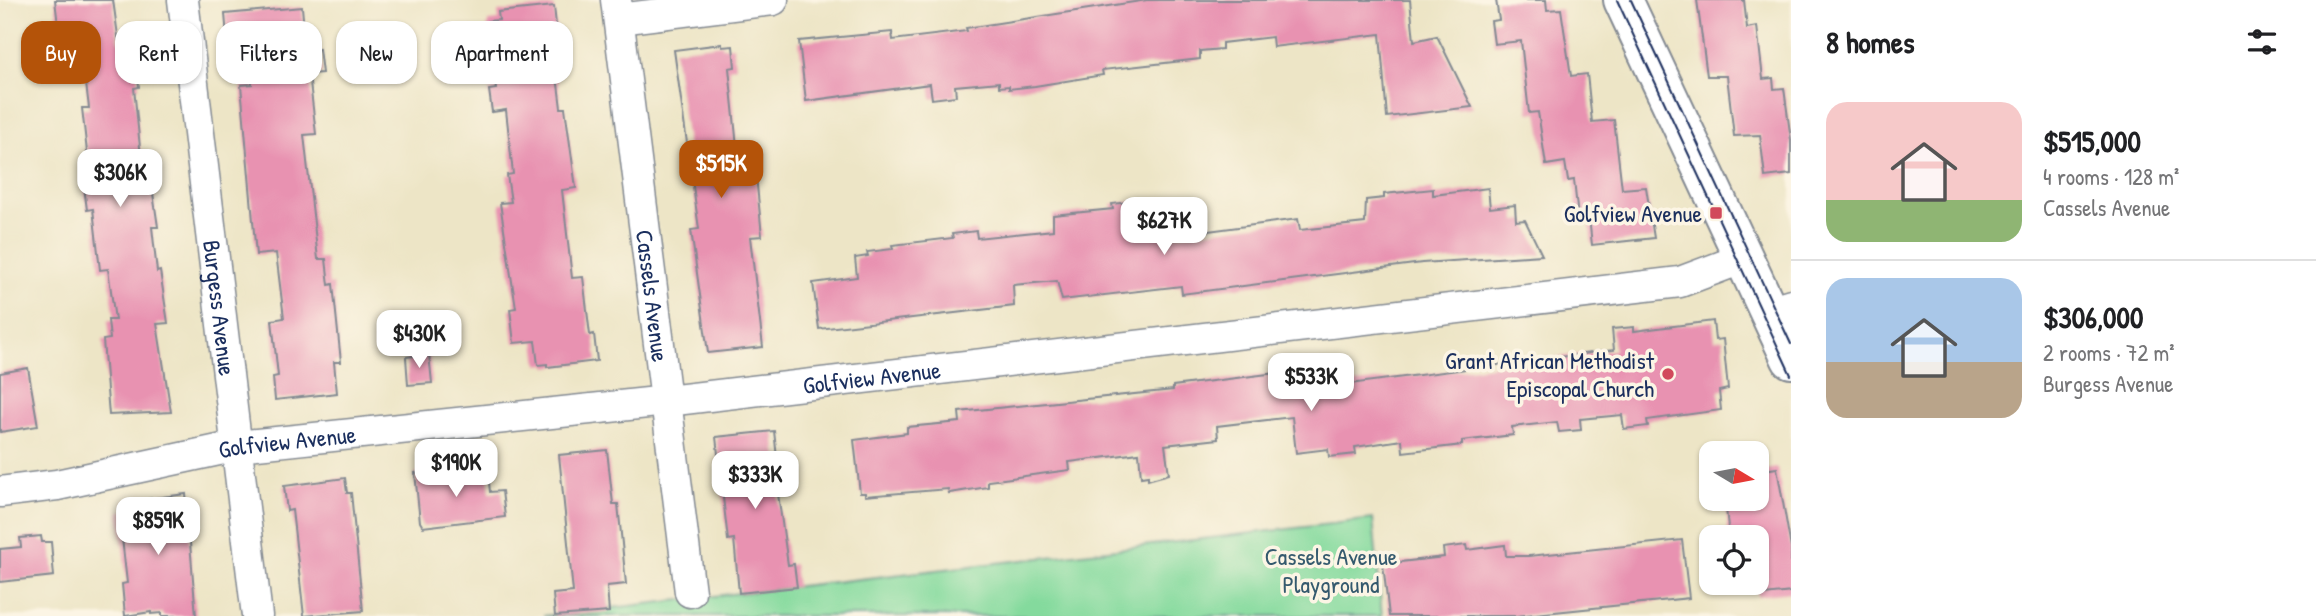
<!DOCTYPE html>
<html lang="en">
<head>
<meta charset="utf-8">
<style>
  :root { --surface:#fff; --page:#f6f6f6; --text:#202124; --muted:#757577; --line:#e0e0e0; --accent:#b45309 }
  body { margin:0; font-family:"Patrick Hand",sans-serif; background:var(--page); color:var(--text); height:100vh; display:flex; flex-direction:column; font-size:26px; white-space:nowrap }
  * { box-sizing:border-box; margin:0 }
  p { font-size:23px; color:var(--muted) }
  .icon { flex:none; width:38px; height:38px; fill:none; stroke:currentColor; stroke-width:2; stroke-linecap:round; stroke-linejoin:round }
  .map { position:relative; flex:1; overflow:hidden }
  .details { display:flex; flex-direction:column; background:var(--surface); width:525px }
  .details>* { flex:none }
  .guide { position:absolute; left:21px; top:21px; width:665px; height:63px; display:flex; gap:14px }
  .needle { width:46px; rotate:100deg }
  .fabs { position:absolute; left:1699px; top:441px; display:grid; gap:14px }
  .fabs a { display:grid; place-items:center; width:70px; height:70px; border-radius:14px; background:var(--surface); box-shadow:0 2px 5px #0004; font-size:35px }
  .price { position:absolute; translate:-50% -60px; padding:0 16px; border-radius:14px; background:#fff; color:#222; font-size:23px; line-height:46px; filter:drop-shadow(0 2px 4px #0008) }
  .price::after { content:''; position:absolute; left:50%; top:42px; width:21px; height:16px; margin-left:-10px; background:inherit; clip-path:polygon(0 0,100% 0,50% 100%) }
  .price.selected { background:var(--accent); color:#fff }
  ul { padding:0; list-style:none }
  li { display:flex; align-items:center; gap:21px; height:175px; padding:0 35px }
  li+li { border-top:2px solid var(--line) }
  li span { display:grid; place-items:center; flex:none; width:196px; height:140px; border-radius:21px; color:#555 }
  li>.icon { margin-inline-start:auto }
  span .icon { width:84px; height:84px; fill:#fffc; stroke-width:1 }
  li b { font-size:30px }
  h2 { display:flex; justify-content:space-between; align-items:center; height:84px; padding:0 35px; font-size:30px }
  .tag { padding:0 24px; border-radius:21px; background:var(--surface); box-shadow:0 2px 5px #0004; font-size:24px; line-height:63px }
  .tag.selected { background:var(--accent); color:#fff }
  main { display:flex; flex:1; min-height:0 }
  .map>svg:first-child { display:block }
  .green { fill:#84da9d; stroke:#50847e; stroke-width:2 }
  .building { fill:#e892b1 }
  .lines { fill:none; stroke-linecap:round; stroke-linejoin:round }
  .street-casing { stroke:#848a92; stroke-width:33 }
  .secondary-casing { stroke:#848a92; stroke-width:42 }
  .street { stroke:#fff; stroke-width:30 }
  .secondary { stroke:#fff; stroke-width:38 }
  .tram { stroke:#1b2f5e; stroke-width:2 }
  .poi-dot { fill:#d1495b; stroke:#fcf5e5; stroke-width:2.5 }
  .labels { text-anchor:middle; dominant-baseline:central; stroke-width:7; stroke-linejoin:round; paint-order:stroke }
  .poi-label { font-size:24px; fill:#1b2f5e; stroke:#fcf5e5; text-anchor:end }
  .street-label { font-size:24px; fill:#1b2f5e; stroke:#fcf5e5 }
  .park-label { font-size:24px; fill:#355a6e; stroke:#fcf5e5 }
</style>
</head>
<body>
<main>
<div class="map">
<svg width="1791" height="616" viewBox="0 0 1791 616">
  <rect width="100%" height="100%" fill="#fcf5e5"/>
  <filter id="ink" filterUnits="userSpaceOnUse"><feTurbulence type="fractalNoise" baseFrequency=".0143" numOctaves="2"/><feDisplacementMap in="SourceGraphic" scale="14" xChannelSelector="R" yChannelSelector="G"/><feConvolveMatrix kernelMatrix="1 2 1 2 8 2 1 2 1" color-interpolation-filters="sRGB"/></filter>
  <filter id="wash" filterUnits="userSpaceOnUse"><feTurbulence type="fractalNoise" baseFrequency=".00686" numOctaves="4" result="noise"/><feDisplacementMap in="SourceGraphic" scale="28" xChannelSelector="R" yChannelSelector="G"/><feGaussianBlur stdDeviation="1.57" result="paint"/><feColorMatrix in="noise" values="0 0 0 0 0 0 0 0 0 0 0 0 0 0 0 0 0 1.4 0 .05"/><feComposite in="paint" operator="in"/></filter>
  <g filter="url(#wash)">
    <rect width="100%" height="100%" fill="#ede5c6"/>
    <polygon class="green" points="1373,519 1382,616 543,616"/>
    <g id="blocks">
      <g class="building">
        <polygon points="55,0 113,0 119,43 127,42 128,52 135,52 139,87 134,88 142,167 149,166 158,227 152,227 157,272 160,271 168,323 157,324 171,412 109,415 103,340 110,339 108,320 115,320 108,269 100,270 93,209 87,210 82,171 89,170 82,108 89,108 81,43 63,45 63,41 60,41"/>
        <polygon points="1147,0 1410,0 1414,41 1437,36 1472,107 1387,117 1380,34 1273,47 1272,37 1222,43 1222,49 1200,51 1200,59 1102,70 1103,75 1035,86 1009,89 1009,86 999,87 999,82 955,86 956,96 932,99 930,84 806,101 799,41 892,32 893,40 967,31 966,28"/>
        <polygon points="1496,0 1546,0 1547,10 1561,9 1571,76 1587,74 1592,122 1614,120 1622,189 1646,187 1654,238 1592,245 1589,217 1578,218 1574,180 1568,181 1565,162 1546,165 1538,112 1529,113 1521,41 1494,44 1491,21 1499,20"/>
        <polygon points="1697,0 1744,0 1747,28 1757,26 1763,79 1773,78 1774,89 1784,88 1791,140 1791,174 1765,177 1760,135 1734,136 1727,76 1707,76"/>
        <polygon points="554,6 558,44 553,44 561,108 565,108 576,188 562,190 572,278 583,277 590,335 594,334 597,361 547,367 547,364 538,365 535,341 514,343 510,309 516,308 500,203 511,202 507,175 513,174 506,110 492,112 489,90 496,89 487,32 488,21 499,20 498,12"/>
        <polygon points="302,7 306,51 319,49 322,73 309,74 316,134 304,135 318,259 326,259 329,285 333,284 341,362 334,362 337,393 275,400 273,377 278,376 272,320 284,318 276,253 256,255 241,85 252,84 248,42 237,44 236,36 227,37 225,14"/>
        <polygon points="722,44 722,47 733,46 735,67 729,68 737,147 753,145 762,236 750,237 763,347 708,353 691,230 699,229 674,50"/>
        <polygon points="1488,188 1490,208 1515,205 1516,221 1525,220 1542,255 1422,263 1182,294 1181,286 1062,300 1057,281 1013,285 1014,306 819,329 813,283 857,277 855,258 868,256 867,252 893,249 892,245 953,238 952,234 976,231 977,238 1053,230 1053,215 1113,209 1112,204 1136,201 1140,229 1169,225 1171,236 1298,219 1300,230 1365,223 1366,200 1384,198 1384,194 1433,189 1433,195"/>
        <polygon points="1713,321 1715,340 1723,339 1728,389 1719,391 1721,410 1647,420 1648,426 1624,429 1622,415 1580,419 1581,430 1559,432 1557,422 1512,427 1513,435 1462,441 1462,445 1403,452 1402,440 1355,447 1356,454 1329,457 1328,449 1296,453 1292,417 1217,426 1218,439 1165,445 1169,474 1148,480 1148,476 1141,477 1139,453 1069,462 1070,470 988,481 988,487 949,493 948,489 865,496 865,493 860,493 854,440 907,433 907,427 960,422 959,412 1173,390 1173,386 1316,368 1319,388 1614,350 1612,329 1634,327 1634,331"/>
        <polygon points="429,354 432,383 408,385 406,357"/>
        <polygon points="28,368 38,426 0,432 0,373"/>
        <polygon points="774,431 781,493 778,494 788,565 794,564 797,587 739,593 734,539 728,540 716,437"/>
        <polygon points="607,450 613,504 618,504 626,584 607,586 609,612 555,616 553,594 573,592 559,455"/>
        <polygon points="1777,468 1791,548 1791,592 1757,596 1757,537 1729,537 1726,508 1757,504 1757,471"/>
        <polygon points="443,470 444,478 488,473 490,492 502,491 505,517 423,527 420,522 415,473"/>
        <polygon points="345,478 347,493 351,493 363,611 304,616 292,510 287,511 284,486"/>
        <polygon points="186,494 196,616 162,616 162,613 151,614 151,612 125,616 122,584 127,583 119,511 125,511 124,502"/>
        <polygon points="41,536 42,542 51,542 54,576 0,582 0,549 21,547 20,538"/>
        <polygon points="1682,540 1689,598 1516,616 1389,616 1383,564 1444,557 1443,548 1466,545 1467,550 1505,545 1506,556 1529,556"/>
      </g>
    </g>
  </g>
  <g filter="url(#ink)">
    <use href="#blocks" fill-opacity="0" stroke="#848a92" stroke-width="2"/>
    <g class="lines">
      <g class="street-casing">
        <g id="street">
          <path id="s1" d="M183 0 257 616"/>
          <path id="s2" d="M616 0 690 592"/>
          <polyline points="619,19 773,0"/>
          <polyline points="1768,311 1791,304"/>
          <path id="s3" d="M0 492 57 485 237 446 667 401 1680 282 1744 258"/>
        </g>
      </g>
      <g class="secondary-casing">
        <polyline id="secondary" points="1623,0 1791,359"/>
      </g>
      <use href="#street" class="street"/>
      <use href="#secondary" class="secondary"/>
      <g class="tram">
        <polyline points="1617,0 1791,375"/>
        <polyline points="1631,0 1791,344"/>
      </g>
    </g>
  </g>
  <g class="poi-dot">
    <rect x="1709" y="206" width="14" height="14" rx="3.5"/>
    <circle cx="1668" cy="374" r="7"/>
  </g>
  <g class="labels">
    <g class="poi-label">
      <text x="1702" y="213">Golfview Avenue</text>
      <text x="1654" y="360">Grant African Methodist<tspan x="1654" dy="28">Episcopal Church</tspan></text>
    </g>
    <g class="street-label">
      <text stroke="none"><textPath href="#s2" startOffset="298">Cassels Avenue</textPath></text>
      <text stroke="none"><textPath href="#s1" startOffset="310">Burgess Avenue</textPath></text>
      <text stroke="none"><textPath href="#s3" startOffset="880">Golfview Avenue</textPath></text>
      <text stroke="none"><textPath href="#s3" startOffset="292">Golfview Avenue</textPath></text>
    </g>
    <g class="park-label">
      <text x="1331" y="556">Cassels Avenue<tspan x="1331" dy="28">Playground</tspan></text>
    </g>
  </g>
</svg>
<div class="fabs">
<a><svg class="needle" viewBox="-14 -14 28 28"><path d="M0-13l5 13h-10z" fill="#e53935"/><path d="M0 13l5-13h-10z" fill="#757577"/></svg></a>
<a><svg class="icon" aria-label="locate" viewBox="0 0 24 24"><circle cx="12" cy="12" r="6"/><path d="M12 2v4M12 18v4M2 12h4M18 12h4"/></svg></a>
</div>
<b class="price selected" style="left:721px;top:200px">$515K</b>
<b class="price" style="left:120px;top:209px">$306K</b>
<b class="price" style="left:1164px;top:257px">$627K</b>
<b class="price" style="left:419px;top:370px">$430K</b>
<b class="price" style="left:1311px;top:413px">$533K</b>
<b class="price" style="left:456px;top:499px">$190K</b>
<b class="price" style="left:755px;top:511px">$333K</b>
<b class="price" style="left:158px;top:557px">$859K</b>
<div class="guide">
<a class="tag selected">Buy</a>
<a class="tag">Rent</a>
<a class="tag">Filters</a>
<a class="tag">New</a>
<a class="tag">Apartment</a>
</div>
</div>
<section class="details">
<h2>8 homes<svg class="icon" aria-label="filters" viewBox="0 0 24 24"><path d="M4 7h16M4 17h16"/><circle cx="9" cy="7" r="2"/><circle cx="15" cy="17" r="2"/></svg></h2>
<ul>
<li><span style="background:linear-gradient(#f6c9c9 70%,#8fb573 0)"><svg class="icon" aria-label="home" viewBox="0 0 24 24"><path d="M3 11l9-7 9 7M6 9v11h12V9"/></svg></span><div><b>$515,000</b><p>4 rooms · 128 m²</p><p>Cassels Avenue</p></div></li>
<li><span style="background:linear-gradient(#a9c7e8 60%,#b9a48a 0)"><svg class="icon" aria-label="home" viewBox="0 0 24 24"><path d="M3 11l9-7 9 7M6 9v11h12V9"/></svg></span><div><b>$306,000</b><p>2 rooms · 72 m²</p><p>Burgess Avenue</p></div></li>
</ul>
</section>
</main>
</body>
</html>
